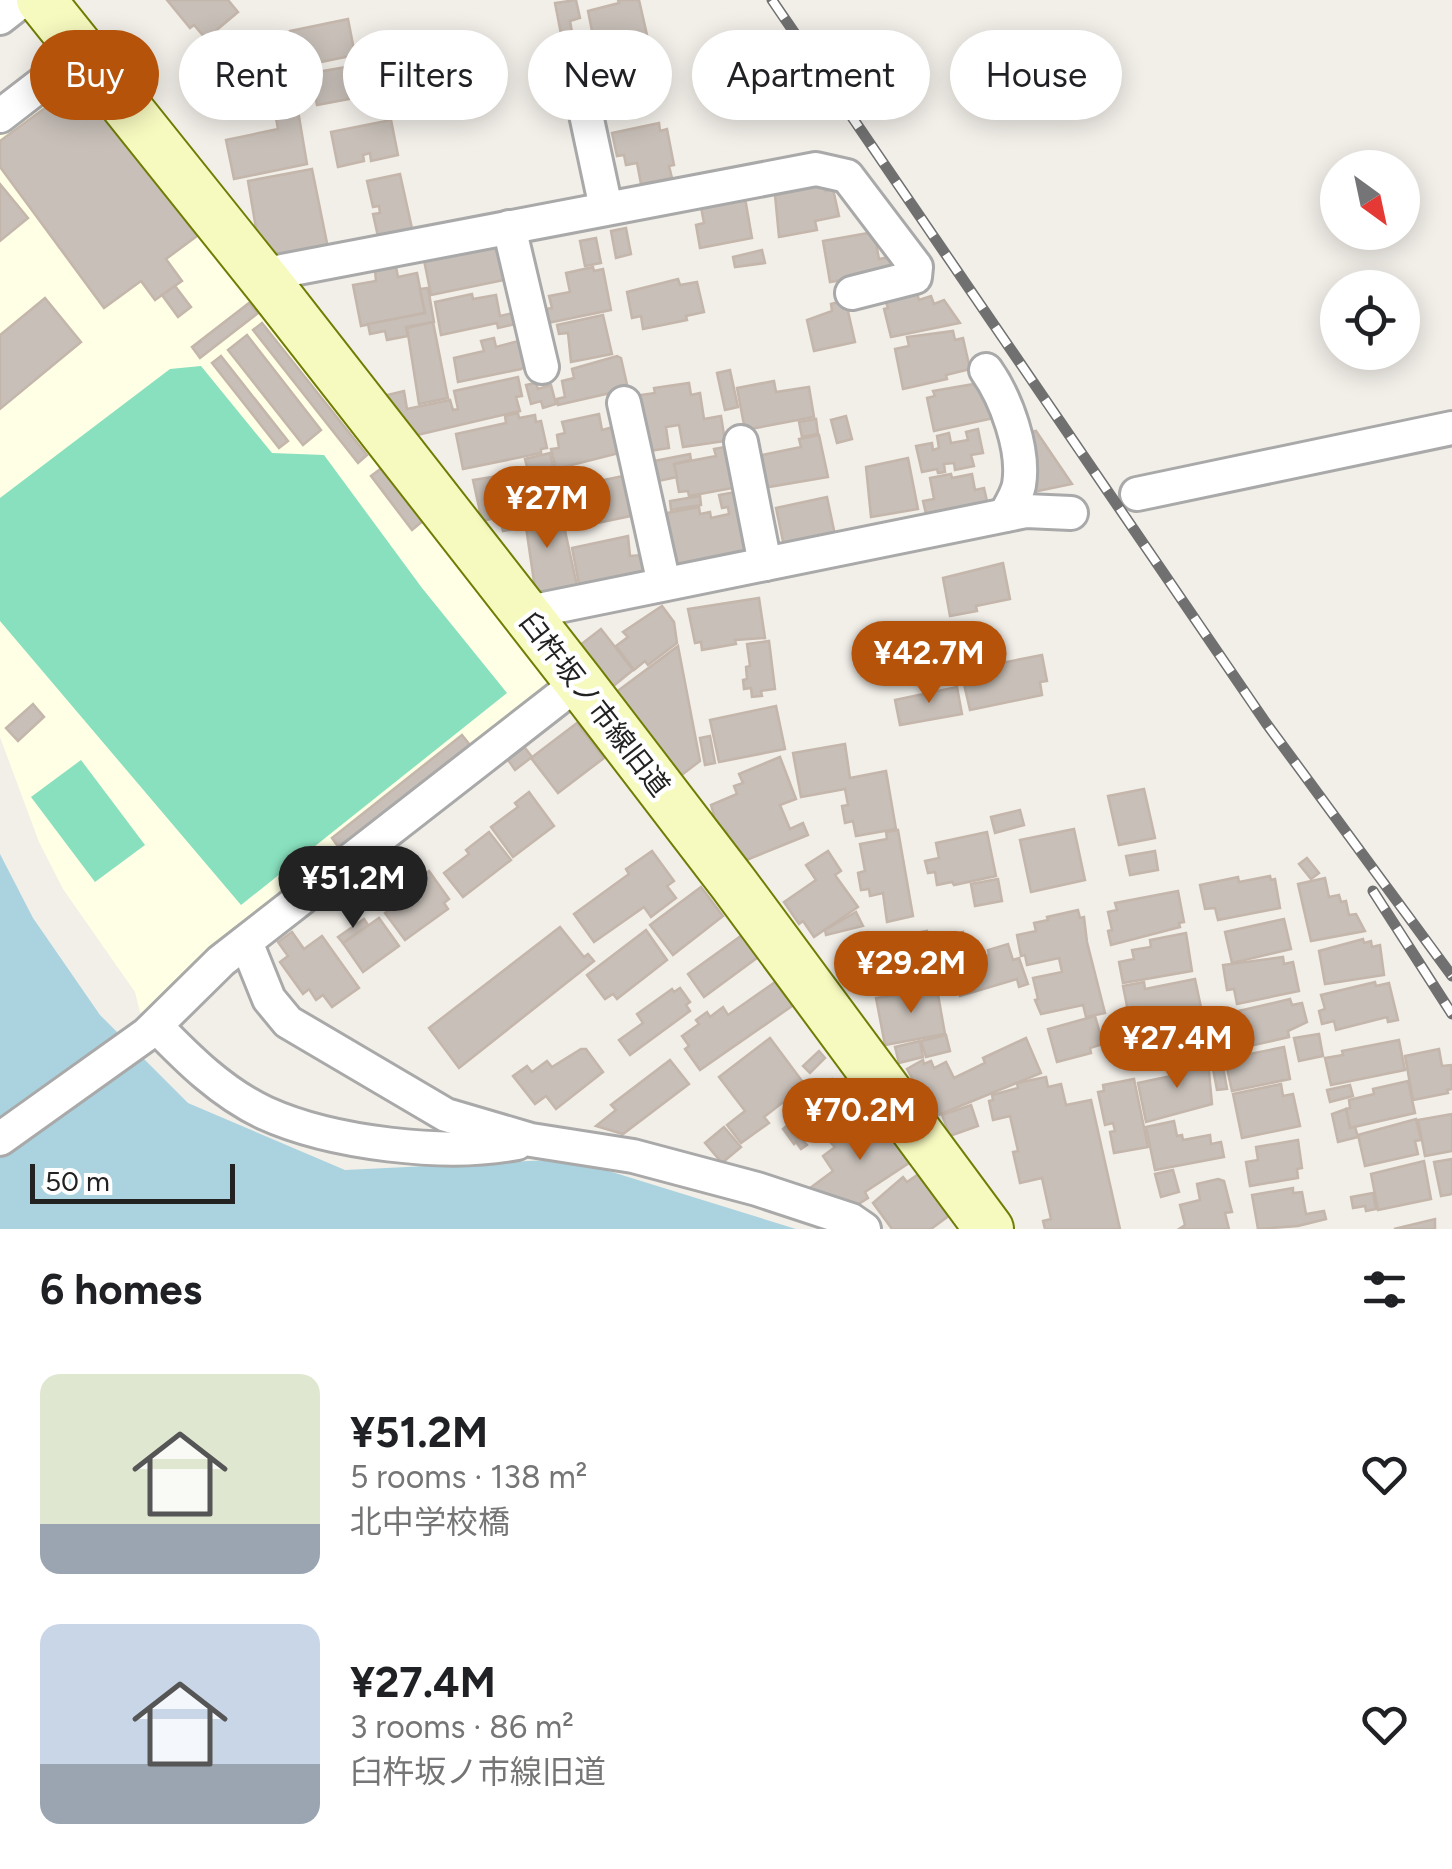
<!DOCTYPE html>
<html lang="en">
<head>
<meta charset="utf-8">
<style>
  :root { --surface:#fff; --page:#f6f6f6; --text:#202124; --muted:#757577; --accent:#b45309 }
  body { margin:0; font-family:Figtree,"Noto Sans JP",sans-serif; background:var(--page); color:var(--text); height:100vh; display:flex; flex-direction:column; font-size:38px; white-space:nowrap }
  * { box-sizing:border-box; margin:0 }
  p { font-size:32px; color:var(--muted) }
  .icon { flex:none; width:55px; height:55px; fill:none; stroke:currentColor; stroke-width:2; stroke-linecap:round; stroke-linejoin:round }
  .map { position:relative; height:1229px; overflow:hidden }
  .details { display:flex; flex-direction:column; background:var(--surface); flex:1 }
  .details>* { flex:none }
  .banner { position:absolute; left:30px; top:30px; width:1392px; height:90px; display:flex; gap:20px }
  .needle { width:65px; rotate:147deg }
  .buttons { position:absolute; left:1320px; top:150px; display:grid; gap:20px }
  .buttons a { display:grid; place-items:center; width:100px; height:100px; border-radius:50%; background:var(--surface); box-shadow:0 5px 25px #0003; font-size:50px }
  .scale { position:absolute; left:30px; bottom:25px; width:205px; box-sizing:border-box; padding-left:10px; border:5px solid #222; border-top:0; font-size:28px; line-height:35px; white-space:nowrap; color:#222; -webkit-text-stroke:8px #fff; paint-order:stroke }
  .price { position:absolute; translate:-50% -85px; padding:0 22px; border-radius:35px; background:var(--accent); color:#fff; font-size:32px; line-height:65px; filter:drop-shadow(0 2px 5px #0008) }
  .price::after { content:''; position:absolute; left:50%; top:60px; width:30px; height:22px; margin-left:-15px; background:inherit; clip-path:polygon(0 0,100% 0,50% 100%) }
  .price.on { background:#222; color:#fff }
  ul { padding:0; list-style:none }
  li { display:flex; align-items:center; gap:30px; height:250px; padding:0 40px }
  li span { display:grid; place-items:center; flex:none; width:280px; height:200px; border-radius:20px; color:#555 }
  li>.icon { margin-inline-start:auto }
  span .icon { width:120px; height:120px; fill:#fffc; stroke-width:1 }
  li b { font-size:42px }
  h2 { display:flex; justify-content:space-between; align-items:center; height:120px; padding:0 40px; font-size:42px }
  .pill { padding:0 35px; border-radius:45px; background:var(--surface); box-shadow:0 5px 25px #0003; font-size:35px; line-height:90px }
  .pill.on { background:var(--accent); color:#fff }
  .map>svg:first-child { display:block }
  .education { fill:#ffffe5 }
  .pitch { fill:#88e0be }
  .water { fill:#aad3df }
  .building { fill:#c7bfb8; stroke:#c4b6ab; stroke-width:2.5 }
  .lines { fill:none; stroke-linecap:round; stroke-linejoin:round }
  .street-casing { stroke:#a9a9a9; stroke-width:38 }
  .secondary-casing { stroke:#707d05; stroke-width:52 }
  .street { stroke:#fff; stroke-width:32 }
  .secondary { stroke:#f7fabf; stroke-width:48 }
  .rail-casing { stroke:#707070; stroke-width:11 }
  .rail { stroke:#fff; stroke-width:8; stroke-dasharray:22; stroke-linecap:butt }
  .labels { text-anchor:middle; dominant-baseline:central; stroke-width:9; stroke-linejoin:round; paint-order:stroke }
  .street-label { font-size:28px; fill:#222; stroke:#fff }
</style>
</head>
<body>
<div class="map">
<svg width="1452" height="1229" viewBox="0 0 1452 1229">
  <rect width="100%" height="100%" fill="#f2efe9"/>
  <polygon class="education" points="79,73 558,681 147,1014 140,1012 135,992 63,889 39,842 0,737 0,133"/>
  <g class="pitch">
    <polygon points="201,366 272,453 324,455 422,588 507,693 241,905 0,621 0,498 170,369"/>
    <polygon points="81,760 145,845 95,882 31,797"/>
  </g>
  <polygon class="water" points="0,854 33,918 100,1015 188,1103 345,1170 570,1159 796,1229 0,1229"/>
  <g class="building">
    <polygon points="167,0 228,0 238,12 206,39 194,25 190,28"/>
    <polygon points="576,0 580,18 570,21 572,32 561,34 555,3"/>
    <polygon points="618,0 639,0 647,35 611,42 610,37 600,39 599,35 593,36 588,11 619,3"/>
    <polygon points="348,19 355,55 297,67 290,31"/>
    <polygon points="649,40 657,81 606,91 599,58 587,60 585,52"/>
    <polygon points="263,41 267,59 258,61 253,43"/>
    <polygon points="381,61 386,91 355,97 353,90 347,91 349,99 317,105 311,73"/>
    <polygon points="83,80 197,236 166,259 182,281 155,300 141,281 104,308 0,167 0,141"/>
    <polygon points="294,87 307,164 234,179 226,140 278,129 271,92"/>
    <polygon points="619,91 623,114 603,117 598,95"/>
    <polygon points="391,120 398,155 371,161 370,153 363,155 364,161 338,167 331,132"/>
    <polygon points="659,123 660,131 667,129 674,165 669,166 672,178 641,184 637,163 626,165 624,155 617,156 612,133"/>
    <polygon points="312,169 329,253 275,265 259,246 248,181"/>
    <polygon points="400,174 413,233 379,241 373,214 380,213 379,206 373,207 367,181"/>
    <polygon points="0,184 28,218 0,241"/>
    <polygon points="824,185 825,191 833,189 839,216 815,221 817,230 779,237 775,195"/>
    <polygon points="745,198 752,238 700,248 696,225 704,223 701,207"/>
    <polygon points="626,228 631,254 616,258 611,231"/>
    <polygon points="874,232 879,259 895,256 905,270 830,282 823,241"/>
    <polygon points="596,238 601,263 585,266 580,241"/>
    <polygon points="466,246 467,254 502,246 509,279 431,295 424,260 449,256 448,250"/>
    <polygon points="762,250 765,263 735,267 733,257"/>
    <polygon points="396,267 398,277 417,273 425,313 361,326 353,285 376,281 375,271"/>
    <polygon points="593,267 594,271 603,269 611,310 543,324 540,310 552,308 549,296 570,292 566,273"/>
    <polygon points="678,279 680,285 697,282 704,312 686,316 687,320 643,329 641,316 632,318 627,292"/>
    <polygon points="175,286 191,307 178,317 162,295"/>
    <polygon points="428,288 434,322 406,327 408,336 387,340 385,331 370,334 368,324 425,313 420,289"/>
    <polygon points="917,293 919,300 931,296 934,304 944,300 960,323 891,337 884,309 888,308 886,302"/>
    <polygon points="472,294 473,299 496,295 500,316 513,313 515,324 498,328 497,323 441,335 435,302"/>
    <polygon points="45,298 81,342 0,409 0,335"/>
    <polygon points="842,301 843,308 847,307 855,342 814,351 807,320 832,311 831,304"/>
    <polygon points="249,303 258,313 200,358 192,347"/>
    <polygon points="603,315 612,354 571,362 568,333 559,334 557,325"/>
    <polygon points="433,322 448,398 419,404 407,328"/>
    <polygon points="262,323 367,455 358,463 253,330"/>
    <polygon points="953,331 955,340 963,338 970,369 946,375 947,379 903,389 895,349 909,346 907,337"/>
    <polygon points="247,335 321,430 303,445 228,350"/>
    <polygon points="494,338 496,347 522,340 528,365 521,369 458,382 454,358 484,351 481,341"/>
    <polygon points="221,356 288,441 279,448 212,363"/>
    <polygon points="617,356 621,358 628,389 558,405 557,399 565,397 562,381 574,378 572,369"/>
    <polygon points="730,370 738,407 725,410 717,373"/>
    <polygon points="518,377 522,396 516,397 520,411 413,436 411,427 403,429 379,397 404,391 407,409 450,400 453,410 458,409 454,391"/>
    <polygon points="774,381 776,392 809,387 814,417 745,430 737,388"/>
    <polygon points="536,383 538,389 551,385 556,404 543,408 541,401 531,404 526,385"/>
    <polygon points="689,383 691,395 700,393 704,419 721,416 725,441 683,447 679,425 666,427 669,448 643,452 634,396 655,393 654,388"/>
    <polygon points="980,383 999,417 934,431 927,398 935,396 933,391"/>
    <polygon points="518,413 519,418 535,415 536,422 541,421 547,448 541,449 541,453 463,469 456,434 506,423 505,416"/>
    <polygon points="599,414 602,430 621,425 619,453 556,469 551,449 559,448 557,435 565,433 562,422"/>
    <polygon points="846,416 852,439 837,443 831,420"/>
    <polygon points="816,419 818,434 802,437 799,422"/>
    <polygon points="978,429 983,453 971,455 974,466 955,470 954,463 944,464 945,472 938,473 937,469 922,472 916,446 932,443 933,450 939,448 937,436 949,433 951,443 968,440 966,432"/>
    <polygon points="1036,431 1072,484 1033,492 1021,434"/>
    <polygon points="819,435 828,477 763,488 759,468 764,467 762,455 801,447 799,439"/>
    <polygon points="731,446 738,487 689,496 688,491 679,492 674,464 716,456 714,449"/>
    <polygon points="550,453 558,489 541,493 544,507 482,521 473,480 516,473 517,478 529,475 525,459"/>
    <polygon points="690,454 691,460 674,464 677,477 658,481 654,461"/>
    <polygon points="908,458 918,509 871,517 866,467"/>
    <polygon points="383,467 424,520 412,530 371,476"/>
    <polygon points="951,474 952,478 972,474 975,490 984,488 989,510 927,518 923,501 934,499 930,478"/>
    <polygon points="628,475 633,500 628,501 631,516 583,526 575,486"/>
    <polygon points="736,492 747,554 676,568 667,513 699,507 700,514 710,512 711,518 729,514 728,507 722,508 719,495"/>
    <polygon points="700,496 701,505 671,510 670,501"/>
    <polygon points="827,497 835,535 784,546 776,508"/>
    <polygon points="560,508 578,590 536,595 526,527 503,531 500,520"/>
    <polygon points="628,536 630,556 642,555 644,571 579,584 572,548"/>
    <polygon points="1003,563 1010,599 976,606 977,611 950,616 943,578"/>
    <polygon points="759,598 765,638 735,640 736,644 702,650 701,642 695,643 688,609"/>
    <polygon points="662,606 674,622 677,643 648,665 645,661 634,670 616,646 628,637 623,632"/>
    <polygon points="601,629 633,670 611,688 579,646"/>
    <polygon points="769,641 775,689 761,691 762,696 752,697 751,688 744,689 743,680 747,679 746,667 750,666 747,644"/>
    <polygon points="678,646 700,761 679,777 615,693"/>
    <polygon points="1042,655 1047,681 1040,682 1042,695 970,710 961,671"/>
    <polygon points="957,687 962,714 900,725 895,700"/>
    <polygon points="33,704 44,717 18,741 6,728"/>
    <polygon points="776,706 785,749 719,762 710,720"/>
    <polygon points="577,723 604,758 558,793 531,758"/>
    <polygon points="462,735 470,745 339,848 332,838"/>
    <polygon points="710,736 715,763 705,765 700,738"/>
    <polygon points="522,744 532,757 515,770 506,757"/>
    <polygon points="845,744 850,778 886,771 896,829 856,836 853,821 845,823 842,806 848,805 845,789 801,797 793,753"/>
    <polygon points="780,757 796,799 780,805 790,829 803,823 808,835 739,863 726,831 720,835 709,820 714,815 711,805 737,794 734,786 743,783 739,774"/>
    <polygon points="1144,789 1155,838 1119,845 1108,796"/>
    <polygon points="529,792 554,826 513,857 491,827 518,807 515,803"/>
    <polygon points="1020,810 1024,825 995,833 991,817"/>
    <polygon points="1074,829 1085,880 1031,892 1020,840"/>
    <polygon points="898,830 913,916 887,922 883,893 870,896 869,889 861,890 858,873 865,871 860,844 887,839 886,832"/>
    <polygon points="489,832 511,860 463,897 444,873 469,854 466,850"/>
    <polygon points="987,832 996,876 954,885 952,882 937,885 935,872 928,873 925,861 939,858 936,843"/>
    <polygon points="652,851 674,881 667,886 676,898 651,917 644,907 594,942 574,914 629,874 626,869"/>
    <polygon points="828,851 841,871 835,875 858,907 814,937 803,921 799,924 784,902 816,880 806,865"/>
    <polygon points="1155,851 1158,870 1130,875 1126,856"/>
    <polygon points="1307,858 1319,873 1311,879 1299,864"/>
    <polygon points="429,871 449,899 444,903 448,909 405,940 385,913 393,907 389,901"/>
    <polygon points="1270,876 1271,880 1275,879 1280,908 1218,920 1215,908 1205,909 1200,885 1238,877 1239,882"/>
    <polygon points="1325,878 1329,897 1339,895 1341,902 1346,901 1349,915 1356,914 1365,931 1311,941 1298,884"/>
    <polygon points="998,879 1002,901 975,906 971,884"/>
    <polygon points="701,887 723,916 673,955 650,925"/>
    <polygon points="1178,891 1184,922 1179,923 1180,927 1111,945 1108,931 1112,930 1108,912 1117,910 1115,903"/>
    <polygon points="1078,910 1080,918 1084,917 1087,942 1105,1013 1086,1017 1083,1005 1041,1014 1035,1000 1038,999 1033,978 1062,972 1059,958 1027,965 1025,955 1021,956 1017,935 1036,931 1034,923 1048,920 1047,917"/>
    <polygon points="856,912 863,926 826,935 825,930"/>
    <polygon points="379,918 399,946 363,972 343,943"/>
    <polygon points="364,919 368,925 343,943 338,937"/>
    <polygon points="1284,919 1291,949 1232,963 1225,932"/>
    <polygon points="560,927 584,957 588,954 594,961 459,1068 429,1028"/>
    <polygon points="646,930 667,960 617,999 613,994 605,999 587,975"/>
    <polygon points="927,931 936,981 906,986 904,972 899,973 893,937"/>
    <polygon points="292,932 304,949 322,936 359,988 332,1007 323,995 316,1000 309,989 303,994 280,962 288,956 278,942"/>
    <polygon points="963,932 968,953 945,958 941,941"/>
    <polygon points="745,933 761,955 704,997 688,974"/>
    <polygon points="1186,933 1192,971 1123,983 1119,962 1134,959 1132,950 1151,947 1150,940"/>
    <polygon points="1363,939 1364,943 1371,941 1372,947 1380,945 1384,975 1325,984 1319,951"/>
    <polygon points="1008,944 1013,960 1019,958 1028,984 1019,987 1017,979 960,996 954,974 971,969 969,962 989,955 988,950"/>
    <polygon points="1283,957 1284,964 1293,962 1299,991 1237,1004 1234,989 1227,990 1223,965"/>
    <polygon points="1195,979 1202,1012 1131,1026 1123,986 1144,982 1145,989"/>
    <polygon points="778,980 795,1004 700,1070 685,1049 689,1046 682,1036 699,1024 696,1020 707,1012 710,1017 723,1007 728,1015"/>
    <polygon points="1375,982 1376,986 1389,983 1398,1020 1388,1022 1387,1017 1336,1030 1334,1021 1322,1024 1319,1011 1325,1009 1321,995"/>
    <polygon points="680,988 690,1002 686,1005 690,1011 630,1055 619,1040 643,1023 637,1014 672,989 674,992"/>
    <polygon points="937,989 945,1034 885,1045 876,998"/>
    <polygon points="1290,999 1292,1005 1302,1003 1307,1022 1288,1031 1289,1037 1254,1045 1251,1030 1235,1034 1230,1013"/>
    <polygon points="1200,1014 1202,1023 1186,1026 1188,1033 1196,1031 1201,1055 1156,1065 1154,1053 1148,1054 1143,1029"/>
    <polygon points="1095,1016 1103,1044 1090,1048 1091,1053 1057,1062 1048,1029"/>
    <polygon points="1216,1027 1221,1053 1203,1056 1198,1031"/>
    <polygon points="1319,1034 1323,1056 1299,1061 1294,1038"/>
    <polygon points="946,1035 950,1051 926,1057 921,1041"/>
    <polygon points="770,1038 805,1085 764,1117 769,1123 741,1143 727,1125 745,1111 719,1077"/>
    <polygon points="1026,1038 1041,1073 936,1116 906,1081 912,1078 907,1069 923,1060 924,1064 931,1061 934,1068 946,1062 954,1078 985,1063 983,1058"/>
    <polygon points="1399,1040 1405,1070 1331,1085 1325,1058 1343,1055 1342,1051"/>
    <polygon points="920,1041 923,1057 899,1063 895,1047"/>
    <polygon points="1284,1047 1290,1079 1232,1091 1225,1059"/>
    <polygon points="581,1049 586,1049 603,1072 556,1109 546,1096 535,1104 513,1076 527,1066 532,1072 547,1061 552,1067"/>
    <polygon points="1439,1049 1442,1066 1451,1065 1452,1089 1447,1090 1448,1093 1413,1100 1405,1056"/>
    <polygon points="819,1051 825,1058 810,1073 803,1066"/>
    <polygon points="670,1060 689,1084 623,1134 596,1126 616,1110 611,1105"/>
    <polygon points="1187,1061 1188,1065 1208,1061 1212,1104 1146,1122 1138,1083 1171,1076 1169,1065"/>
    <polygon points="1223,1067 1227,1089 1217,1090 1213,1069"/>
    <polygon points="850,1075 869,1101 820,1135 817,1131 803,1140 807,1145 801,1149 796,1142 794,1144 783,1129 790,1123 787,1120 816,1100 812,1094 832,1079 836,1085"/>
    <polygon points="1046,1077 1048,1087 1061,1084 1066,1105 1091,1100 1120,1229 1045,1229 1043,1221 1051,1219 1042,1178 1020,1183 1013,1152 1018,1151 1010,1116 993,1120 989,1101 993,1100 992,1095 1018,1088 1017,1083"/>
    <polygon points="1134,1079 1148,1147 1114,1153 1110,1132 1115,1131 1113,1123 1105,1125 1098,1092 1104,1091 1103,1085"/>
    <polygon points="1408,1081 1415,1113 1350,1128 1346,1109 1350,1108 1349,1100 1374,1094 1373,1089"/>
    <polygon points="1281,1084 1283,1096 1293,1094 1300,1126 1242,1138 1233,1094"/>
    <polygon points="1350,1085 1353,1096 1330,1102 1327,1090"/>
    <polygon points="971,1105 978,1126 950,1136 942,1115"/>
    <polygon points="1346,1109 1350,1128 1355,1127 1358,1137 1338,1142 1332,1114"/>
    <polygon points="876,1112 909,1159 909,1163 865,1192 868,1198 854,1207 815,1196 810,1188 833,1171 823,1156 835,1147 831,1143"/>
    <polygon points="1452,1114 1452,1151 1425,1156 1418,1120"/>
    <polygon points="1416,1119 1421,1140 1415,1141 1418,1154 1365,1166 1358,1135"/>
    <polygon points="1174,1121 1177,1136 1182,1135 1183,1140 1210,1135 1211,1144 1221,1142 1224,1157 1155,1170 1146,1127"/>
    <polygon points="724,1127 741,1147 722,1163 705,1143"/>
    <polygon points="1298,1140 1302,1168 1297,1169 1298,1178 1250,1186 1246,1162 1258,1160 1256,1147"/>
    <polygon points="1452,1159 1452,1194 1441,1196 1434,1162"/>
    <polygon points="1424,1161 1431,1199 1378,1210 1371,1174"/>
    <polygon points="1173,1170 1179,1192 1161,1197 1155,1174"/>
    <polygon points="920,1173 950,1215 931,1229 892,1229 873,1203 903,1177 907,1182"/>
    <polygon points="1218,1179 1224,1181 1232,1212 1225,1213 1229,1229 1179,1229 1185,1225 1180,1205 1200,1200 1197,1184"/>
    <polygon points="1293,1188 1293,1193 1302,1192 1306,1214 1324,1211 1326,1219 1298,1226 1258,1229 1252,1195"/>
    <polygon points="1373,1193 1376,1209 1366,1211 1365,1206 1353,1208 1351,1197"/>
    <polygon points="1435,1219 1435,1229 1394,1229"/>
  </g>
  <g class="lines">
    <g class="street-casing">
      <g id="street">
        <polyline points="0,18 23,0"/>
        <polyline points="572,49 606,208"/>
        <polyline points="0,116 83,52"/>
        <polyline points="509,227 542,367"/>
        <polyline points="261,275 816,169 847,176 916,267 915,277 852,293"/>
        <path d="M986 370C1006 398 1025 450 1019 485 1017 495 1010 506 1005 515"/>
        <polyline points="624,403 664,584"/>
        <polyline points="741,442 765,564"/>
        <polyline points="1137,494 1452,428"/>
        <polyline points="524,613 1026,511 1071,513"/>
        <polyline points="246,942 269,999 288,1022 446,1115 531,1140 633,1156 757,1189 851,1220 864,1229"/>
        <path d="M156 1026C188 1059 222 1093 265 1113 331 1143 446 1157 517 1143"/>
        <polyline points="0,1139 147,1034 221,961 579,682"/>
      </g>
    </g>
    <g class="secondary-casing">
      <polyline id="secondary" points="41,0 273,290 579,682 733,883 989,1229"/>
    </g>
    <use href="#street" class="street"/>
    <use href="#secondary" class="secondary"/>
    <g class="rail-casing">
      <g id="rail">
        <polyline points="772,0 1266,723 1452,976"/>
        <polyline points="1373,891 1452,1014"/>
      </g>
    </g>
    <use href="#rail" class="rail"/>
  </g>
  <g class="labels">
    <g class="street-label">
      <text transform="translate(595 704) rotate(52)">臼杵坂ノ市線旧道</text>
    </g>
  </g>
</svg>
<div class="buttons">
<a><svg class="needle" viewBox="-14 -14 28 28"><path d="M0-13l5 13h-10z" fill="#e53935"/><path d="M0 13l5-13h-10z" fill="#757577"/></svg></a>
<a><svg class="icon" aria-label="locate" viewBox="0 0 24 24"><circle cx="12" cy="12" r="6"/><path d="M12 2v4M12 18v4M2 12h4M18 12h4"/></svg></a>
</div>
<div class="scale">50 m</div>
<b class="price" style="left:547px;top:551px">¥27M</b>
<b class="price" style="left:929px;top:706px">¥42.7M</b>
<b class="price on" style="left:353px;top:931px">¥51.2M</b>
<b class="price" style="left:911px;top:1016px">¥29.2M</b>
<b class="price" style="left:1177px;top:1091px">¥27.4M</b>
<b class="price" style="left:860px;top:1163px">¥70.2M</b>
<div class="banner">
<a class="pill on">Buy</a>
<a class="pill">Rent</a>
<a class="pill">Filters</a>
<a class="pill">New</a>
<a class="pill">Apartment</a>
<a class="pill">House</a>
</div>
</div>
<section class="details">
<h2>6 homes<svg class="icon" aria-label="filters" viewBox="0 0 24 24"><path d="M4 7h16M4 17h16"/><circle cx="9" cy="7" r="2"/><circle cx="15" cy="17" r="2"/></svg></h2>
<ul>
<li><span style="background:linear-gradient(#dfe7d0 75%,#9aa5b1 0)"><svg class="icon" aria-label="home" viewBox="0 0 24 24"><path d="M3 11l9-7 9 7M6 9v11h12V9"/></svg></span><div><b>¥51.2M</b><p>5 rooms · 138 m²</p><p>北中学校橋</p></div><svg class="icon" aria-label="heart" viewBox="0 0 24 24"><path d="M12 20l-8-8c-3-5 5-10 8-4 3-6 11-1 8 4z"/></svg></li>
<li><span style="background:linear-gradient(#c9d6e8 70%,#9aa5b1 0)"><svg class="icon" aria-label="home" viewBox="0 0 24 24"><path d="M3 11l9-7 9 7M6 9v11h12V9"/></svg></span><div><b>¥27.4M</b><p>3 rooms · 86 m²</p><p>臼杵坂ノ市線旧道</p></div><svg class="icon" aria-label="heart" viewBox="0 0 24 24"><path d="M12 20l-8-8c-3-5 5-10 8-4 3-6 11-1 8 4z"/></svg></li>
</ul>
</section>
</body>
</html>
